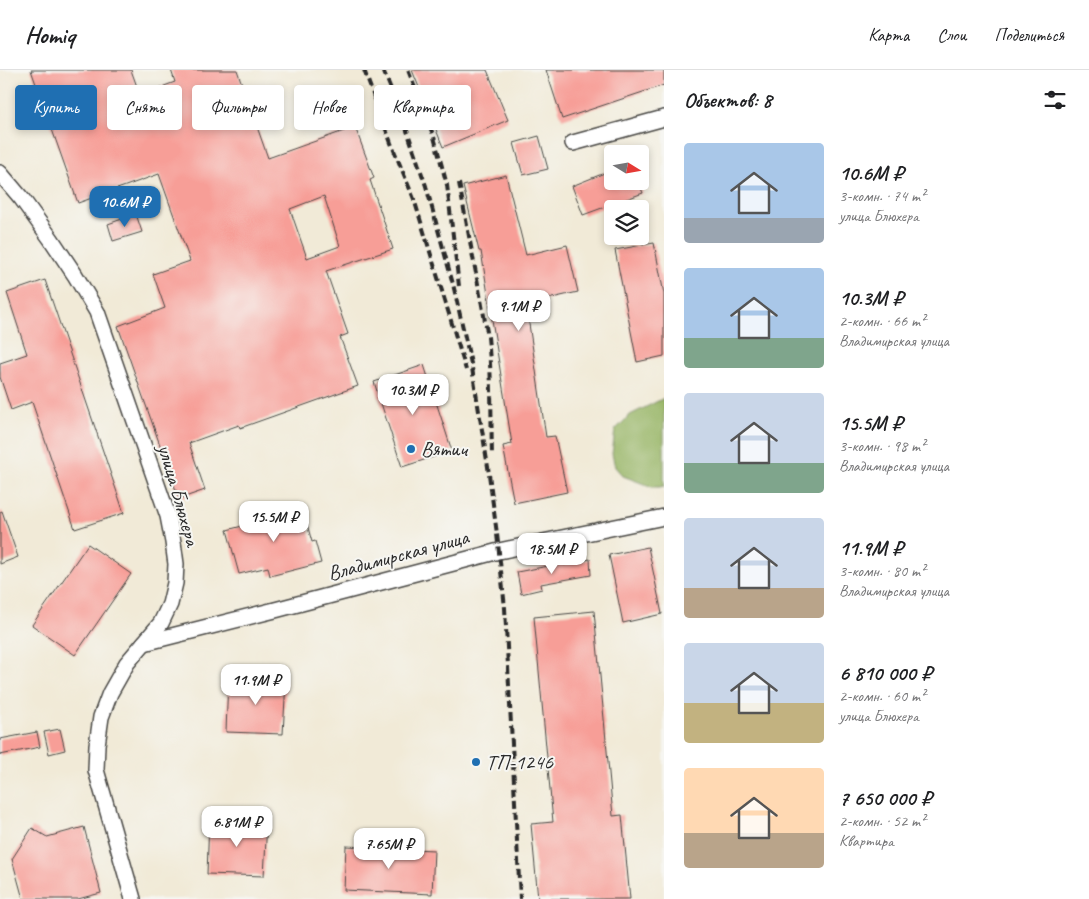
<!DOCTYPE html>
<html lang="ru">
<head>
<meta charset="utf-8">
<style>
  :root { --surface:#fff; --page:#f2f2f2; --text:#202124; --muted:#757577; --line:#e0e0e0; --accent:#1f6fb2 }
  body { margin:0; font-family:Caveat,sans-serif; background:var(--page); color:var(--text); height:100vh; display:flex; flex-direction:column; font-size:19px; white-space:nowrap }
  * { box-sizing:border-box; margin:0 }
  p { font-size:16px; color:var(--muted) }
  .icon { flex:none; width:28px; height:28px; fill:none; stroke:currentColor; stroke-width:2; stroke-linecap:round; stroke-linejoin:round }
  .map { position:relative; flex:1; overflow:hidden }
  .side { display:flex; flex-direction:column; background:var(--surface); width:425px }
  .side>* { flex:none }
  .guide { position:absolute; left:15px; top:15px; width:475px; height:45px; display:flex; gap:10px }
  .needle { width:32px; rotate:101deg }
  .fabs { position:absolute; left:604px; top:75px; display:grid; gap:10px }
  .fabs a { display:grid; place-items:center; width:45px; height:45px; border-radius:5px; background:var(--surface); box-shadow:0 2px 8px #0003; font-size:25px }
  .price { position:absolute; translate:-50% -42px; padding:0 11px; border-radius:10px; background:#fff; color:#222; font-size:16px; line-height:32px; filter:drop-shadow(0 1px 2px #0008) }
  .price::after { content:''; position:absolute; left:50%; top:30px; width:15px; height:11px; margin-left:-8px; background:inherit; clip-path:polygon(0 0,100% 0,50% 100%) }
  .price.selected { background:var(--accent); color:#fff }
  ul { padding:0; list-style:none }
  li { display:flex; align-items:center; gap:15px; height:125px; padding:0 20px }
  li span { display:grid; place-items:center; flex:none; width:140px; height:100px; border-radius:5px; color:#555 }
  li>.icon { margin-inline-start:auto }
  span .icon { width:60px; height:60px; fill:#fffc; stroke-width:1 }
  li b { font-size:21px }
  h2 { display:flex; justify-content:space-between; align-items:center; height:60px; padding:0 20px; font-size:21px }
  .tag { padding:0 18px; border-radius:5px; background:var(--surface); box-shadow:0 2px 8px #0003; font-size:18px; line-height:45px }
  .tag.selected { background:var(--accent); color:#fff }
  header { display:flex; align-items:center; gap:30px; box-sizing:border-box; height:70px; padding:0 25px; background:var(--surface); border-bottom:1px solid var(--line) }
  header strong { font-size:24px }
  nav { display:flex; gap:28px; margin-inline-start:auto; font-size:18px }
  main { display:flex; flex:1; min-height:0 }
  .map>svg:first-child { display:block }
  .forest { fill:#99b668; stroke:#62704a }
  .building { fill:#f79e97; fill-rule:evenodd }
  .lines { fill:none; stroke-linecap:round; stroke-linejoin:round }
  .street-casing { stroke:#494845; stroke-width:18 }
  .street { stroke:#fff; stroke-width:15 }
  .rail { stroke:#2b2b2b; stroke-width:4; stroke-dasharray:8 4; stroke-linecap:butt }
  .poi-dot { fill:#1f6fb2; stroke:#f6f6f2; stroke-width:2 }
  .labels { text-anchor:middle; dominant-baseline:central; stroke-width:4; stroke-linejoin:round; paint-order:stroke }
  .poi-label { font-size:21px; fill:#2b2b2b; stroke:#f6f6f2; text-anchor:start }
  .street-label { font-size:21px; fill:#2b2b2b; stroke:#f6f6f2 }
</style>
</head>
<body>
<header>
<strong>Homiq</strong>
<nav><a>Карта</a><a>Слои</a><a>Поделиться</a></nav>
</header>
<main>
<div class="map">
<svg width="664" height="829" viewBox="0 0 664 829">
  <rect width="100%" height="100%" fill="#f6f6f2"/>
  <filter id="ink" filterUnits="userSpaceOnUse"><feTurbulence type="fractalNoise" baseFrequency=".02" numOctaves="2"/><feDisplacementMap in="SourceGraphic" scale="10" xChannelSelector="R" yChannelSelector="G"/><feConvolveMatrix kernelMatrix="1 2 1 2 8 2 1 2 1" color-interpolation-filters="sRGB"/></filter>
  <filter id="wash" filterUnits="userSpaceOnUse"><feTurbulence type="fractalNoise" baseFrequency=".0096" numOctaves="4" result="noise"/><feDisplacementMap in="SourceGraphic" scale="20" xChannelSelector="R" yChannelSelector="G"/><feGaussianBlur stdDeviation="1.12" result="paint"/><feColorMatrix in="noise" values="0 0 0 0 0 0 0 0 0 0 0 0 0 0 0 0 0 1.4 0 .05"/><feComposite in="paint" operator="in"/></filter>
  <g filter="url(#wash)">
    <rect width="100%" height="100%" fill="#f1ead7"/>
    <polygon class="forest" points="664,328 664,416 660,417 652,417 623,406 615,397 612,384 615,360 630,345"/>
    <g id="blocks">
      <g class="building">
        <path d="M31 0H131L140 25 175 12 171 0H237L268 88 355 57 374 108 370 110 393 179 326 201 348 264 340 267 358 316 240 358 239 355 189 373 205 420 179 429 118 256 165 238 153 204 190 191 159 104 78 133ZM324 126 340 176 307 188 290 139Z"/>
        <polygon points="412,0 487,0 508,50 443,77"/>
        <polygon points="546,0 664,0 664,15 562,49"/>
        <polygon points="539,66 548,99 523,105 514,73"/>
        <polygon points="612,100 612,111 638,111 643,123 583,145 572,116"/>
        <polygon points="506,105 526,185 567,175 578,222 526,234 546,367 555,366 567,422 514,433 503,376 512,374 481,181 479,181 463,116"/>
        <polygon points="136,144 142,162 113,171 108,154"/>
        <polygon points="654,173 664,224 664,286 637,292 615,180"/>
        <polygon points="45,210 124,443 75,459 32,332 11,340 0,307 0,293 27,284 7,223"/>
        <polygon points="424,295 452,381 402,397 374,312"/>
        <polygon points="302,436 312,472 315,471 321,493 270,506 268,497 239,504 227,460 246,455 245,451"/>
        <polygon points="2,441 18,487 0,494 0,442"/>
        <polygon points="88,474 131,504 75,585 32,555"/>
        <polygon points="648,477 662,544 623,553 609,485"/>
        <polygon points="590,489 591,505 541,514 542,519 521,524 517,502 564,493 564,495"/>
        <polygon points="594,541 613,746 622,745 630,829 538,829 531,754 553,752 534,547"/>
        <polygon points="228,608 286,610 283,664 226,662"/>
        <polygon points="60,659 65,680 49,684 44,662"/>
        <polygon points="37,662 40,677 0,685 0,669"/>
        <polygon points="209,750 267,752 264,806 207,804"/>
        <polygon points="84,757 101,823 78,829 23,829 12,789 32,758 47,767"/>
        <polygon points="346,776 434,780 432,824 344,820"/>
      </g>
    </g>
  </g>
  <g filter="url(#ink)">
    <use href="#blocks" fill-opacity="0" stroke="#494845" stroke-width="1"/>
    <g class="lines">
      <g class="street-casing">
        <g id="street">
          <polyline points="573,73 664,48"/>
          <polyline points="0,103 22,129 51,169 75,205 97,242 168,446 173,472 176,494 175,513 170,534 161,553 127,593 110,623 101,647 97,675 96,700 133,829"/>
          <polyline points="144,573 275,540 499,481 664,447"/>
        </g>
      </g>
      <use href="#street" class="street"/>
      <g class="rail">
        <polyline points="364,0 391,73 414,129 466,300"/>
        <polyline points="383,0 401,43 426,116 453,214 472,298 488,397 497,464 505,538 520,829"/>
        <polyline points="408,0 434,67 447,115 459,216"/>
        <path d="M459 113 488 267C492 307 491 346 492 386"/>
      </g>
    </g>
  </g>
  <g class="poi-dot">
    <circle cx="411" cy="379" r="5"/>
    <circle cx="476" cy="692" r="5"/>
  </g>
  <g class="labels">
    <g class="poi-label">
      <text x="421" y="379">Вятич</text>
      <text x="486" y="692">ТП-1246</text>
    </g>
    <g class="street-label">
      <text transform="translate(179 425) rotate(74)">улица Блюхера</text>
      <text transform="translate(398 485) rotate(-15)">Владимирская улица</text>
    </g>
  </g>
</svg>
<div class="fabs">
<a><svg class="needle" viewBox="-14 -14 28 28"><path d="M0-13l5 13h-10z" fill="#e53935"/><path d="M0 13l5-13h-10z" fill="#757577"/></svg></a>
<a><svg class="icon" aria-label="layers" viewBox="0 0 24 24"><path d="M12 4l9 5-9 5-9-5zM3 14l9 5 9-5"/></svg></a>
</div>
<b class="price selected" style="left:125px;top:158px">10.6M ₽</b>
<b class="price" style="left:519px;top:262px">9.1M ₽</b>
<b class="price" style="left:413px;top:346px">10.3M ₽</b>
<b class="price" style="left:274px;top:473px">15.5M ₽</b>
<b class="price" style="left:552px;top:505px">18.5M ₽</b>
<b class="price" style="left:256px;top:636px">11.9M ₽</b>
<b class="price" style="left:237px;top:778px">6.81M ₽</b>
<b class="price" style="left:389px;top:800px">7.65M ₽</b>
<div class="guide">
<a class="tag selected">Купить</a>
<a class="tag">Снять</a>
<a class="tag">Фильтры</a>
<a class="tag">Новое</a>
<a class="tag">Квартира</a>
</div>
</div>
<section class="side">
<h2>Объектов: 8<svg class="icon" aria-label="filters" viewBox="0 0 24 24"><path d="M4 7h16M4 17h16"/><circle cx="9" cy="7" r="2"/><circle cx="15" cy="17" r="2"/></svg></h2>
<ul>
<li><span style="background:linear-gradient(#a9c7e8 75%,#9aa5b1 0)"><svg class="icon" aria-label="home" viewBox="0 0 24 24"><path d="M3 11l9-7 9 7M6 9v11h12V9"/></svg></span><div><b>10.6M ₽</b><p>3-комн. · 74 m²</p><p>улица Блюхера</p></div></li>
<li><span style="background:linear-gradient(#a9c7e8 70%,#7fa58c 0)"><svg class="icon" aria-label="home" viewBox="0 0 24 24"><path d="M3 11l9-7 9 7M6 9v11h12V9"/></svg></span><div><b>10.3M ₽</b><p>2-комн. · 66 m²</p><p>Владимирская улица</p></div></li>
<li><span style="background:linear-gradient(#c9d6e8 70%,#7fa58c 0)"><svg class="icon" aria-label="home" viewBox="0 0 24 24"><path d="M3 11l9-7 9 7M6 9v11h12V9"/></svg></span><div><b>15.5M ₽</b><p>3-комн. · 98 m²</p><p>Владимирская улица</p></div></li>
<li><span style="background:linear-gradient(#c9d6e8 70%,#b9a48a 0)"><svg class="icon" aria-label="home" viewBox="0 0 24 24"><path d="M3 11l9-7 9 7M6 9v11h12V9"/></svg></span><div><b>11.9M ₽</b><p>3-комн. · 80 m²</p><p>Владимирская улица</p></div></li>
<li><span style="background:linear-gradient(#c9d6e8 60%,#c2b280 0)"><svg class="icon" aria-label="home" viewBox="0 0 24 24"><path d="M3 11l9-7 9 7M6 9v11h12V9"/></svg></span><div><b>6 810 000 ₽</b><p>2-комн. · 60 m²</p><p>улица Блюхера</p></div></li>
<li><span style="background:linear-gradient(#ffd9b3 65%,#b9a48a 0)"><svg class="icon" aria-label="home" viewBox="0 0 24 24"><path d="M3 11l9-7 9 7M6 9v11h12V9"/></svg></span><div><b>7 650 000 ₽</b><p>2-комн. · 52 m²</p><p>Квартира</p></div></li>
</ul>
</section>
</main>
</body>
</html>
